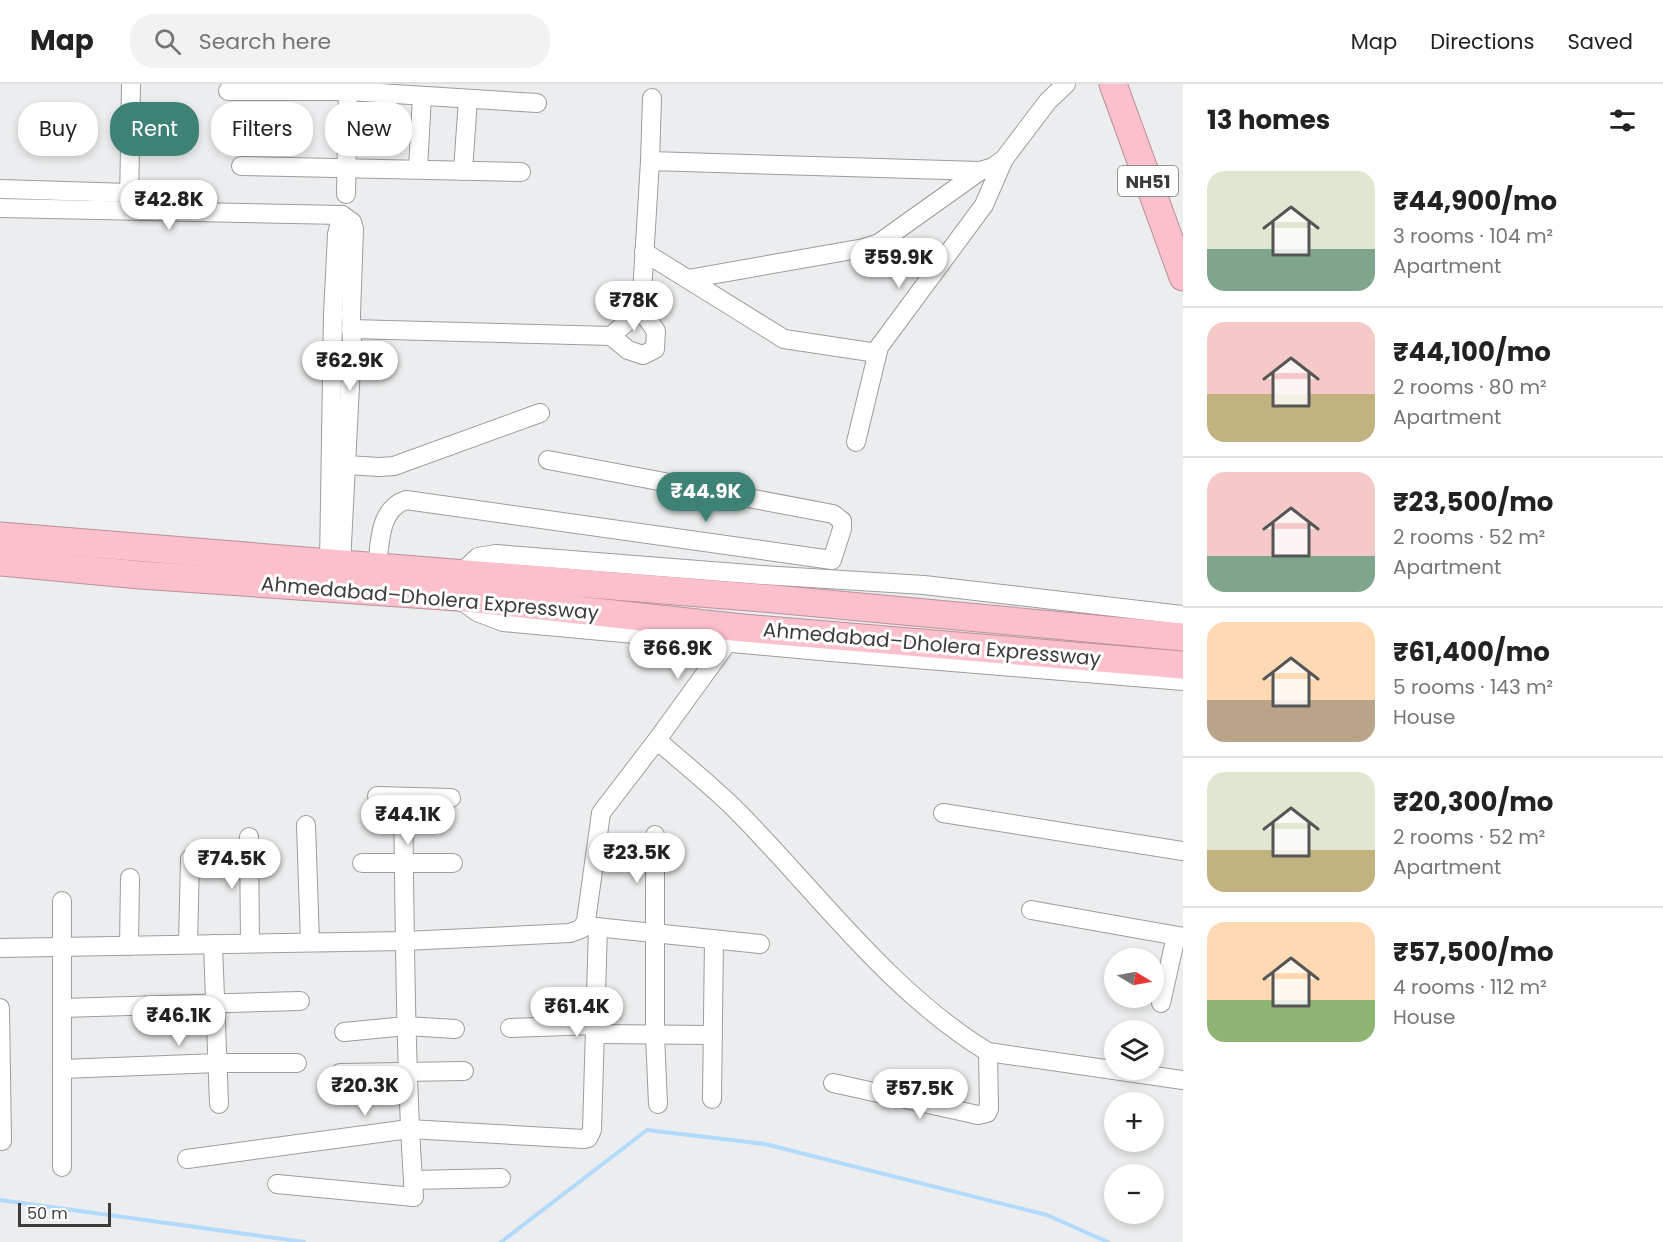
<!DOCTYPE html>
<html lang="en">
<head>
<meta charset="utf-8">
<style>
  :root { --surface:#fff; --page:#f2f2f2; --text:#222; --muted:#767676; --line:#e0e0e0; --accent:#3e8175 }
  body { margin:0; font-family:Poppins,sans-serif; background:var(--page); color:var(--text); height:100vh; display:flex; flex-direction:column; font-size:22px; white-space:nowrap }
  * { box-sizing:border-box; margin:0 }
  p { font-size:20px; color:var(--muted) }
  .icon { flex:none; width:33px; height:33px; fill:none; stroke:currentColor; stroke-width:2; stroke-linecap:round; stroke-linejoin:round }
  .map { position:relative; flex:1; overflow:hidden }
  .side { display:flex; flex-direction:column; background:var(--surface); width:480px }
  .side>* { flex:none }
  .banner { position:absolute; left:18px; top:18px; width:570px; height:54px; display:flex; gap:12px }
  .needle { width:39px; rotate:100deg }
  .controls { position:absolute; left:1104px; top:864px; display:grid; gap:12px }
  .controls a { display:grid; place-items:center; width:60px; height:60px; border-radius:50%; background:var(--surface); box-shadow:0 3px 9px #0003; font-size:30px }
  .scale { position:absolute; left:18px; bottom:15px; width:93px; box-sizing:border-box; padding-left:6px; border:3px solid #3c3c3d; border-top:0; font-size:16px; line-height:21px; white-space:nowrap; color:#3c3c3d; -webkit-text-stroke:4px #fff; paint-order:stroke }
  .price { position:absolute; translate:-50% -51px; padding:0 14px; border-radius:21px; background:#fff; color:#222; font-size:20px; line-height:39px; filter:drop-shadow(0 2px 3px #0008) }
  .price::after { content:''; position:absolute; left:50%; top:36px; width:18px; height:14px; margin-left:-9px; background:inherit; clip-path:polygon(0 0,100% 0,50% 100%) }
  .price.selected { background:var(--accent); color:#fff }
  ul { padding:0; list-style:none }
  li { display:flex; align-items:center; gap:18px; height:150px; padding:0 24px }
  li+li { border-top:2px solid var(--line) }
  li span { display:grid; place-items:center; flex:none; width:168px; height:120px; border-radius:18px; color:#555 }
  li>.icon { margin-inline-start:auto }
  span .icon { width:72px; height:72px; fill:#fffc; stroke-width:1 }
  li b { font-size:26px }
  h2 { display:flex; justify-content:space-between; align-items:center; height:72px; padding:0 24px; font-size:26px }
  .chip { padding:0 21px; border-radius:24px; background:var(--surface); box-shadow:0 3px 9px #0003; font-size:21px; line-height:54px }
  .chip.selected { background:var(--accent); color:#fff }
  header { display:flex; align-items:center; gap:36px; box-sizing:border-box; height:84px; padding:0 30px; background:var(--surface); border-bottom:2px solid var(--line) }
  header strong { font-size:28px }
  nav { display:flex; gap:33px; margin-inline-start:auto; font-size:21px }
  .search { width:420px; height:54px; background:var(--page); display:flex; align-items:center; gap:15px; box-sizing:border-box; padding:0 21px; border-radius:24px; color:var(--muted); font-size:22px }
  main { display:flex; flex:1; min-height:0 }
  .map>svg:first-child { display:block }
  .lines { fill:none; stroke-linecap:round; stroke-linejoin:round }
  .stream { stroke:#b2dafc; stroke-width:4 }
  .minor-casing { stroke:#9c9d9e; stroke-width:20 }
  .highway-casing { stroke:#b9919a; stroke-width:29 }
  .minor { stroke:#fff; stroke-width:18 }
  .highway { stroke:#fcbfcc; stroke-width:27 }
  .labels { text-anchor:middle; dominant-baseline:central; stroke-width:6; stroke-linejoin:round; paint-order:stroke }
  .shield { fill:#fff; stroke:#767677; stroke-width:1.5 }
  .shield-label { font-size:18px; font-weight:bold; fill:#3c3c3d }
  .street-label { font-size:20px; fill:#3c3c3d; stroke:#fff }
</style>
</head>
<body>
<header>
<strong>Map</strong>
<div class="search"><svg class="icon" aria-label="search" viewBox="0 0 24 24"><circle cx="10" cy="10" r="6"/><path d="M15 15l6 6"/></svg>Search here</div>
<nav><a>Map</a><a>Directions</a><a>Saved</a></nav>
</header>
<main>
<div class="map">
<svg width="1183" height="1158" viewBox="0 0 1183 1158">
  <rect width="100%" height="100%" fill="#ecedee"/>
  <g class="lines">
    <g class="stream">
      <polyline points="0,1116 304,1158"/>
      <polyline points="501,1158 647,1046 765,1060 1047,1131 1108,1158"/>
    </g>
    <g class="minor-casing">
      <g id="minor">
        <polyline points="228,7 347,7 537,19"/>
        <polyline points="650,77 652,14"/>
        <polyline points="241,82 521,88"/>
        <polyline points="418,85 422,12"/>
        <polyline points="463,87 468,15"/>
        <polyline points="0,105 130,109"/>
        <polyline points="346,110 348,0"/>
        <polyline points="129,121 131,0"/>
        <polyline points="0,124 342,131 352,138 354,145 351,231 352,262 341,480"/>
        <polyline points="644,168 784,255 877,269"/>
        <polyline points="688,195 864,164 879,159 980,87"/>
        <polyline points="351,245 611,252 641,226 650,77 980,87 993,83 1004,75 1048,17 1066,0"/>
        <polyline points="611,252 628,266 643,271 655,265 656,247 641,226"/>
        <polyline points="856,358 879,263 984,121 1004,75"/>
        <polyline points="346,381 379,383 394,382 540,329"/>
        <polyline points="329,479 333,231 337,150 342,131"/>
        <path d="M377 483C380 458 379 425 406 416L832 476 842 445V437L833 430 548 376"/>
        <polyline points="460,490 478,473 496,470 762,491 924,501 1183,531"/>
        <polyline points="461,516 477,528 503,538 831,568 1183,597"/>
        <polyline points="657,656 728,558"/>
        <polyline points="377,712 451,714"/>
        <polyline points="943,729 1183,767"/>
        <polyline points="306,741 310,858"/>
        <polyline points="655,751 655,951 658,1020"/>
        <polyline points="249,753 250,859"/>
        <polyline points="362,779 453,779"/>
        <polyline points="62,817 62,1083"/>
        <polyline points="1031,826 1183,853"/>
        <polyline points="586,842 760,860"/>
        <polyline points="188,860 190,775"/>
        <polyline points="213,860 219,1020"/>
        <polyline points="129,862 130,794"/>
        <path d="M0 864 405 857 570 849 581 845 586 837 601 729 657 656C685 681 716 705 742 732 821 813 891 909 988 968L989 1025 987 1029 978 1031 833 999"/>
        <polyline points="1161,919 1176,852"/>
        <polyline points="0,924 2,1057"/>
        <polyline points="62,924 300,917"/>
        <polyline points="510,944 595,941"/>
        <polyline points="344,948 406,942 455,945"/>
        <polyline points="595,950 713,951"/>
        <polyline points="988,968 1183,996"/>
        <polyline points="62,985 218,979 297,979"/>
        <polyline points="340,989 464,987"/>
        <polyline points="712,1015 714,855"/>
        <polyline points="187,1075 409,1045 584,1055 588,1054 592,1046 598,843"/>
        <polyline points="413,1096 501,1094"/>
        <path d="M277 1100 414 1113C405 979 405 846 403 713"/>
      </g>
    </g>
    <g class="highway-casing">
      <g id="highway">
        <polyline points="1113,0 1183,193"/>
        <polyline points="0,452 774,515 1183,553"/>
        <polyline points="0,478 140,491 457,513 743,544 1183,581"/>
      </g>
    </g>
    <use href="#minor" class="minor"/>
    <use href="#highway" class="highway"/>
  </g>
  <g class="labels">
    <rect class="shield" x="1118" y="82" width="60" height="30" rx="4.5"/>
    <g class="shield-label">
      <text x="1148" y="97">NH51</text>
    </g>
    <g class="street-label">
      <text transform="translate(430 514) rotate(5)">Ahmedabad–Dholera Expressway</text>
      <text transform="translate(932 560) rotate(5)">Ahmedabad–Dholera Expressway</text>
    </g>
  </g>
</svg>
<div class="controls">
<a><svg class="needle" viewBox="-14 -14 28 28"><path d="M0-13l5 13h-10z" fill="#e53935"/><path d="M0 13l5-13h-10z" fill="#767676"/></svg></a>
<a><svg class="icon" aria-label="layers" viewBox="0 0 24 24"><path d="M12 4l9 5-9 5-9-5zM3 14l9 5 9-5"/></svg></a>
<a>+</a>
<a>−</a>
</div>
<div class="scale">50 m</div>
<b class="price" style="left:169px;top:147px">₹42.8K</b>
<b class="price" style="left:899px;top:205px">₹59.9K</b>
<b class="price" style="left:634px;top:248px">₹78K</b>
<b class="price" style="left:350px;top:308px">₹62.9K</b>
<b class="price selected" style="left:706px;top:439px">₹44.9K</b>
<b class="price" style="left:678px;top:596px">₹66.9K</b>
<b class="price" style="left:408px;top:762px">₹44.1K</b>
<b class="price" style="left:637px;top:800px">₹23.5K</b>
<b class="price" style="left:232px;top:806px">₹74.5K</b>
<b class="price" style="left:577px;top:954px">₹61.4K</b>
<b class="price" style="left:179px;top:963px">₹46.1K</b>
<b class="price" style="left:365px;top:1033px">₹20.3K</b>
<b class="price" style="left:920px;top:1036px">₹57.5K</b>
<div class="banner">
<a class="chip">Buy</a>
<a class="chip selected">Rent</a>
<a class="chip">Filters</a>
<a class="chip">New</a>
</div>
</div>
<section class="side">
<h2>13 homes<svg class="icon" aria-label="filters" viewBox="0 0 24 24"><path d="M4 7h16M4 17h16"/><circle cx="9" cy="7" r="2"/><circle cx="15" cy="17" r="2"/></svg></h2>
<ul>
<li><span style="background:linear-gradient(#dfe7d0 65%,#7fa58c 0)"><svg class="icon" aria-label="home" viewBox="0 0 24 24"><path d="M3 11l9-7 9 7M6 9v11h12V9"/></svg></span><div><b>₹44,900/mo</b><p>3 rooms · 104 m²</p><p>Apartment</p></div></li>
<li><span style="background:linear-gradient(#f6c9c9 60%,#c2b280 0)"><svg class="icon" aria-label="home" viewBox="0 0 24 24"><path d="M3 11l9-7 9 7M6 9v11h12V9"/></svg></span><div><b>₹44,100/mo</b><p>2 rooms · 80 m²</p><p>Apartment</p></div></li>
<li><span style="background:linear-gradient(#f6c9c9 70%,#7fa58c 0)"><svg class="icon" aria-label="home" viewBox="0 0 24 24"><path d="M3 11l9-7 9 7M6 9v11h12V9"/></svg></span><div><b>₹23,500/mo</b><p>2 rooms · 52 m²</p><p>Apartment</p></div></li>
<li><span style="background:linear-gradient(#ffd9b3 65%,#b9a48a 0)"><svg class="icon" aria-label="home" viewBox="0 0 24 24"><path d="M3 11l9-7 9 7M6 9v11h12V9"/></svg></span><div><b>₹61,400/mo</b><p>5 rooms · 143 m²</p><p>House</p></div></li>
<li><span style="background:linear-gradient(#dfe7d0 65%,#c2b280 0)"><svg class="icon" aria-label="home" viewBox="0 0 24 24"><path d="M3 11l9-7 9 7M6 9v11h12V9"/></svg></span><div><b>₹20,300/mo</b><p>2 rooms · 52 m²</p><p>Apartment</p></div></li>
<li><span style="background:linear-gradient(#ffd9b3 65%,#8fb573 0)"><svg class="icon" aria-label="home" viewBox="0 0 24 24"><path d="M3 11l9-7 9 7M6 9v11h12V9"/></svg></span><div><b>₹57,500/mo</b><p>4 rooms · 112 m²</p><p>House</p></div></li>
</ul>
</section>
</main>
</body>
</html>
